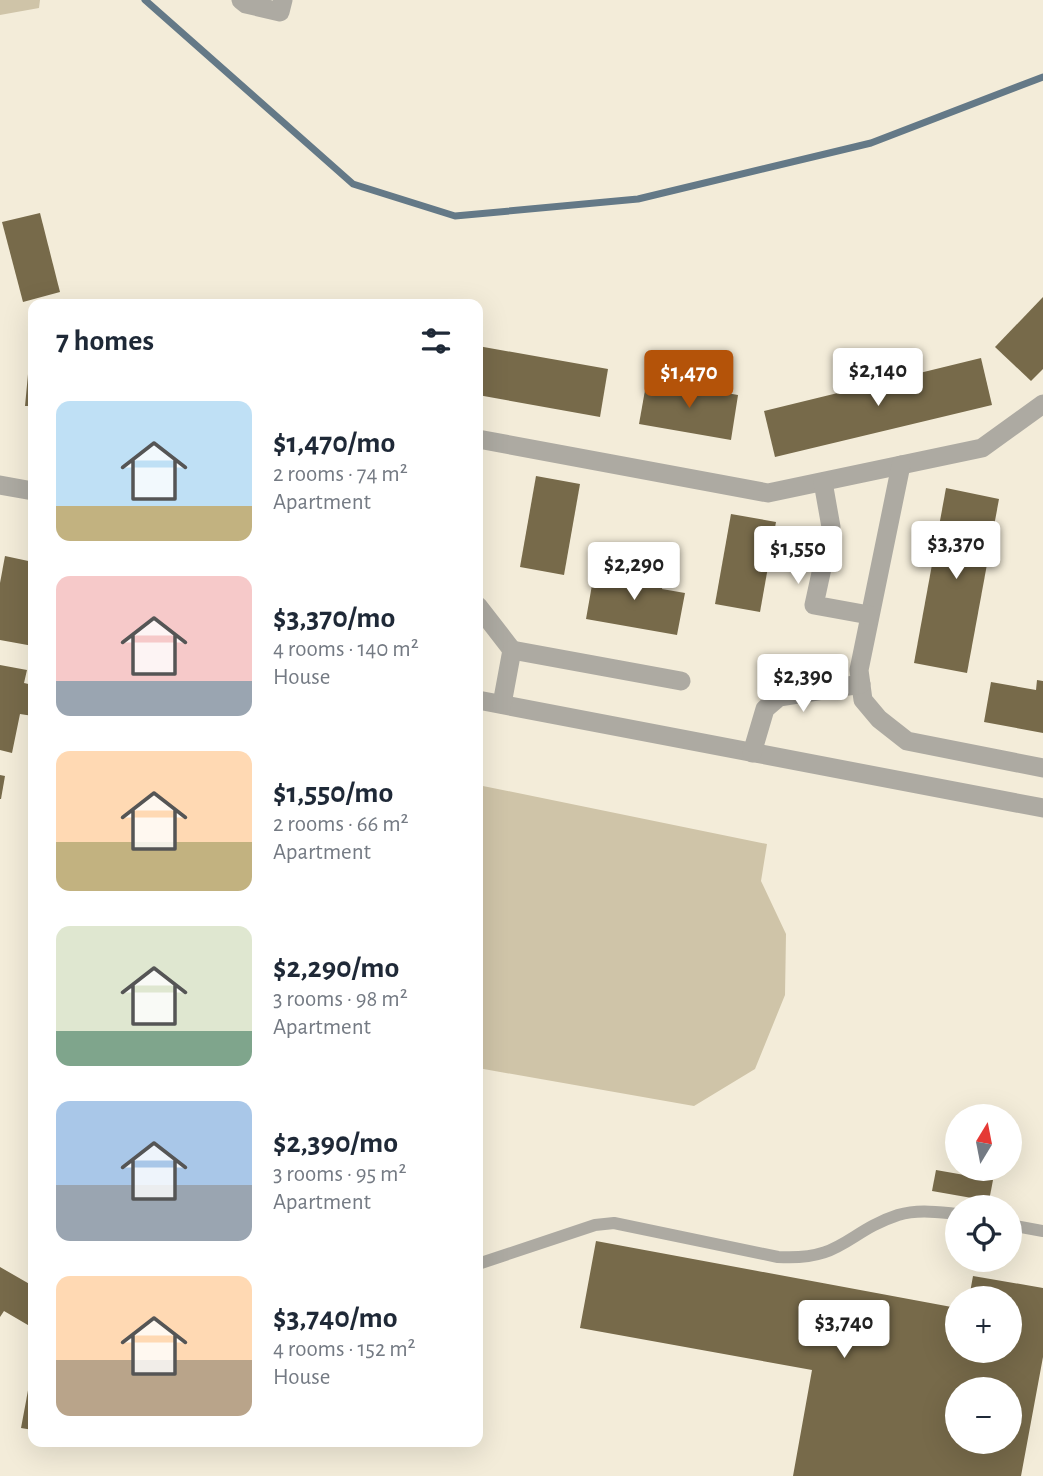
<!DOCTYPE html>
<html lang="en">
<head>
<meta charset="utf-8">
<style>
  :root { --surface:#fff; --page:#f2f2f3; --text:#1f2937; --muted:#747a83; --accent:#b45309 }
  body { margin:0; font-family:"Alegreya Sans",sans-serif; background:var(--page); color:var(--text); height:100vh; display:flex; flex-direction:column; font-size:26px; white-space:nowrap }
  * { box-sizing:border-box; margin:0 }
  p { font-size:23px; color:var(--muted) }
  .icon { flex:none; width:38px; height:38px; fill:none; stroke:currentColor; stroke-width:2; stroke-linecap:round; stroke-linejoin:round }
  .map { position:relative; flex:1; overflow:hidden }
  .sheet { position:absolute; left:28px; top:299px; width:455px; height:1148px; display:flex; flex-direction:column; background:var(--surface); border-radius:14px; box-shadow:0 7px 28px #0002 }
  .sheet>* { flex:none }
  .needle { width:46px; rotate:10deg }
  .fabs { position:absolute; left:945px; top:1104px; display:grid; gap:14px }
  .fabs a { display:grid; place-items:center; width:77px; height:77px; border-radius:50%; background:var(--surface); box-shadow:0 7px 28px #0002; font-size:35px }
  .price { position:absolute; translate:-50% -60px; padding:0 16px; border-radius:7px; background:#fff; color:#222; font-size:23px; line-height:46px; filter:drop-shadow(0 2px 4px #0008) }
  .price::after { content:''; position:absolute; left:50%; top:42px; width:21px; height:16px; margin-left:-10px; background:inherit; clip-path:polygon(0 0,100% 0,50% 100%) }
  .price.current { background:var(--accent); color:#fff }
  ul { padding:0; list-style:none }
  li { display:flex; align-items:center; gap:21px; height:175px; padding:0 28px }
  li span { display:grid; place-items:center; flex:none; width:196px; height:140px; border-radius:14px; color:#555 }
  li>.icon { margin-inline-start:auto }
  span .icon { width:84px; height:84px; fill:#fffc; stroke-width:1 }
  li b { font-size:30px }
  h2 { display:flex; justify-content:space-between; align-items:center; height:84px; padding:0 28px; font-size:30px }
  .map>svg:first-child { display:block }
  .green { fill:#cfc4a8 }
  .lines { fill:none; stroke-linecap:round; stroke-linejoin:round }
  .stream { stroke:#647987; stroke-width:7 }
  .building { fill:#776a4a; fill-rule:evenodd }
  .service { stroke:#adaaa2; stroke-width:12 }
  .minor { stroke:#adaaa2; stroke-width:19 }
</style>
</head>
<body>
<div class="map">
<svg width="1043" height="1476" viewBox="0 0 1043 1476">
  <rect width="100%" height="100%" fill="#f3ecd9"/>
  <g class="green">
    <polygon points="0,0 40,0 39,8 0,15"/>
    <polygon points="478,785 767,844 761,881 786,934 785,995 755,1069 694,1106 478,1068"/>
  </g>
  <g class="lines">
    <polyline class="stream" points="145,0 353,184 455,216 638,199 871,143 1043,77"/>
  </g>
  <g class="building">
    <polygon points="40,213 60,292 23,302 2,222"/>
    <polygon points="1043,297 1043,369 1031,381 995,347"/>
    <polygon points="31,342 33,342 33,406 25,406"/>
    <polygon points="478,346 608,369 600,417 478,395"/>
    <polygon points="981,358 992,405 775,457 764,411"/>
    <polygon points="647,379 738,395 731,440 639,424"/>
    <polygon points="536,476 580,484 564,575 520,567"/>
    <polygon points="946,488 999,499 967,673 914,663"/>
    <polygon points="731,514 776,522 760,612 715,604"/>
    <polygon points="5,556 33,562 33,646 0,640 0,583"/>
    <polygon points="595,568 664,580 662,589 685,593 677,635 586,619"/>
    <polygon points="0,665 27,670 24,683 33,685 33,716 20,714 12,753 0,750"/>
    <polygon points="1037,680 1043,681 1043,733 984,722 991,682 1036,690"/>
    <polygon points="0,775 5,776 1,799 0,799"/>
    <polygon points="936,1170 993,1180 989,1201 932,1191"/>
    <path d="M596 1241 957 1308V1351H1010V1298H969L973 1276 1043 1288V1357L1021 1476H793L812 1370 580 1328ZM957 1390H1010V1442H957Z"/>
    <polygon points="0,1267 33,1286 33,1328 4,1311 0,1317"/>
    <polygon points="32,1369 33,1370 33,1430 21,1428"/>
  </g>
  <g class="lines">
    <g class="service">
      <polyline points="1010,1225 1043,1231"/>
      <path d="M478 1264 595 1225 614 1223 778 1257C843 1261 846 1232 898 1215 918 1209 937 1212 957 1214"/>
    </g>
    <g class="minor">
      <polyline points="241,0 246,4 280,12 283,0"/>
      <polyline points="478,439 768,493 982,448 1043,404"/>
      <polyline points="901,465 859,670 863,700 879,719 907,741 1043,768"/>
      <polyline points="823,482 831,527 814,605 869,615"/>
      <polyline points="0,485 33,491"/>
      <polyline points="478,606 512,650"/>
      <polyline points="478,700 1043,808"/>
      <polyline points="502,704 512,650 681,681"/>
      <polyline points="752,753 765,709 779,697 861,684"/>
    </g>
  </g>
</svg>
<div class="fabs">
<a><svg class="needle" viewBox="-14 -14 28 28"><path d="M0-13l5 13h-10z" fill="#e53935"/><path d="M0 13l5-13h-10z" fill="#747a83"/></svg></a>
<a><svg class="icon" aria-label="locate" viewBox="0 0 24 24"><circle cx="12" cy="12" r="6"/><path d="M12 2v4M12 18v4M2 12h4M18 12h4"/></svg></a>
<a>+</a>
<a>−</a>
</div>
<b class="price" style="left:878px;top:408px">$2,140</b>
<b class="price current" style="left:689px;top:410px">$1,470</b>
<b class="price" style="left:956px;top:581px">$3,370</b>
<b class="price" style="left:798px;top:586px">$1,550</b>
<b class="price" style="left:634px;top:602px">$2,290</b>
<b class="price" style="left:803px;top:714px">$2,390</b>
<b class="price" style="left:844px;top:1360px">$3,740</b>
<section class="sheet">
<h2>7 homes<svg class="icon" aria-label="filters" viewBox="0 0 24 24"><path d="M4 7h16M4 17h16"/><circle cx="9" cy="7" r="2"/><circle cx="15" cy="17" r="2"/></svg></h2>
<ul>
<li><span style="background:linear-gradient(#bfe0f5 75%,#c2b280 0)"><svg class="icon" aria-label="home" viewBox="0 0 24 24"><path d="M3 11l9-7 9 7M6 9v11h12V9"/></svg></span><div><b>$1,470/mo</b><p>2 rooms · 74 m²</p><p>Apartment</p></div></li>
<li><span style="background:linear-gradient(#f6c9c9 75%,#9aa5b1 0)"><svg class="icon" aria-label="home" viewBox="0 0 24 24"><path d="M3 11l9-7 9 7M6 9v11h12V9"/></svg></span><div><b>$3,370/mo</b><p>4 rooms · 140 m²</p><p>House</p></div></li>
<li><span style="background:linear-gradient(#ffd9b3 65%,#c2b280 0)"><svg class="icon" aria-label="home" viewBox="0 0 24 24"><path d="M3 11l9-7 9 7M6 9v11h12V9"/></svg></span><div><b>$1,550/mo</b><p>2 rooms · 66 m²</p><p>Apartment</p></div></li>
<li><span style="background:linear-gradient(#dfe7d0 75%,#7fa58c 0)"><svg class="icon" aria-label="home" viewBox="0 0 24 24"><path d="M3 11l9-7 9 7M6 9v11h12V9"/></svg></span><div><b>$2,290/mo</b><p>3 rooms · 98 m²</p><p>Apartment</p></div></li>
<li><span style="background:linear-gradient(#a9c7e8 60%,#9aa5b1 0)"><svg class="icon" aria-label="home" viewBox="0 0 24 24"><path d="M3 11l9-7 9 7M6 9v11h12V9"/></svg></span><div><b>$2,390/mo</b><p>3 rooms · 95 m²</p><p>Apartment</p></div></li>
<li><span style="background:linear-gradient(#ffd9b3 60%,#b9a48a 0)"><svg class="icon" aria-label="home" viewBox="0 0 24 24"><path d="M3 11l9-7 9 7M6 9v11h12V9"/></svg></span><div><b>$3,740/mo</b><p>4 rooms · 152 m²</p><p>House</p></div></li>
</ul>
</section>
</div>
</body>
</html>
